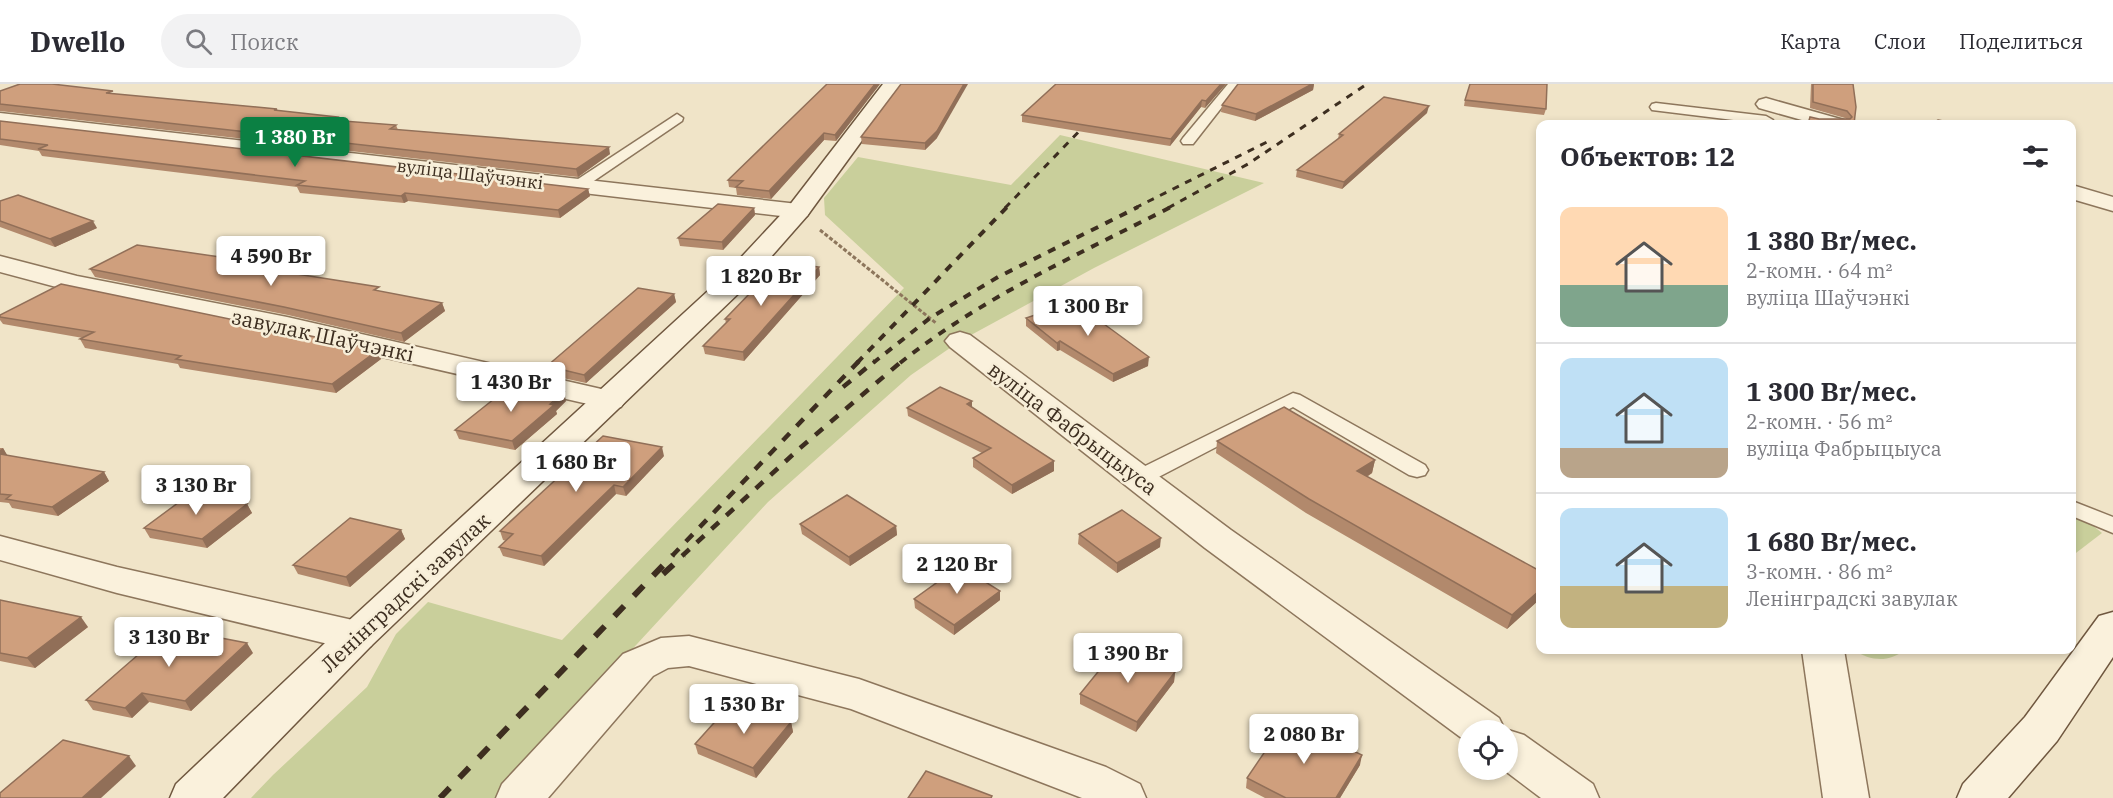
<!DOCTYPE html>
<html lang="ru">
<head>
<meta charset="utf-8">
<style>
  :root { --surface:#fff; --page:#f2f2f3; --text:#2b2b33; --muted:#7c7c81; --line:#e1e1e2; --accent:#0b8043 }
  body { margin:0; font-family:"IBM Plex Serif",serif; background:var(--page); color:var(--text); height:100vh; display:flex; flex-direction:column; font-size:22px; white-space:nowrap }
  * { box-sizing:border-box; margin:0 }
  p { font-size:20px; color:var(--muted) }
  .icon { flex:none; width:33px; height:33px; fill:none; stroke:currentColor; stroke-width:2; stroke-linecap:round; stroke-linejoin:round }
  .map { position:relative; flex:1; overflow:hidden }
  .drawer { position:absolute; left:1536px; top:36px; width:540px; height:534px; display:flex; flex-direction:column; background:var(--surface); border-radius:12px; box-shadow:0 3px 9px #0003 }
  .drawer>* { flex:none }
  .buttons { position:absolute; left:1458px; top:636px; display:grid; gap:12px }
  .buttons a { display:grid; place-items:center; width:60px; height:60px; border-radius:50%; background:var(--surface); box-shadow:0 3px 9px #0003; font-size:30px }
  .price { position:absolute; translate:-50% -51px; padding:0 14px; border-radius:6px; background:#fff; color:#222; font-size:20px; line-height:39px; filter:drop-shadow(0 2px 3px #0008) }
  .price::after { content:''; position:absolute; left:50%; top:36px; width:18px; height:14px; margin-left:-9px; background:inherit; clip-path:polygon(0 0,100% 0,50% 100%) }
  .price.selected { background:var(--accent); color:#fff }
  ul { padding:0; list-style:none }
  li { display:flex; align-items:center; gap:18px; height:150px; padding:0 24px }
  li+li { border-top:2px solid var(--line) }
  li span { display:grid; place-items:center; flex:none; width:168px; height:120px; border-radius:12px; color:#555 }
  li>.icon { margin-inline-start:auto }
  span .icon { width:72px; height:72px; fill:#fffc; stroke-width:1 }
  li b { font-size:26px }
  h2 { display:flex; justify-content:space-between; align-items:center; height:72px; padding:0 24px; font-size:26px }
  header { display:flex; align-items:center; gap:36px; box-sizing:border-box; height:84px; padding:0 30px; background:var(--surface); border-bottom:2px solid var(--line) }
  header strong { font-size:28px }
  nav { display:flex; gap:33px; margin-inline-start:auto; font-size:21px }
  .search { width:420px; height:54px; background:var(--page); display:flex; align-items:center; gap:15px; box-sizing:border-box; padding:0 21px; border-radius:33px; color:var(--muted); font-size:22px }
  .map>svg:first-child { display:block }
  .green { fill:#c9cf9b }
  .lines { fill:none; stroke-linecap:round; stroke-linejoin:round }
  .lane-casing { stroke:#8d765c; stroke-width:3 }
  .street-casing { stroke:#8d765c; stroke-width:3 }
  .secondary-casing { stroke:#6f573f; stroke-width:3 }
  .path { stroke:#8d765c; stroke-width:3; stroke-dasharray:4 2; stroke-linecap:butt }
  .lane { fill:#faf1dc; fill-rule:evenodd }
  .street { fill:#faf1dc; fill-rule:evenodd }
  .secondary { fill:#faf1dc; fill-rule:evenodd }
  .rail-far3 { stroke:#3d2e20; stroke-width:3; stroke-dasharray:7 7; stroke-linecap:butt }
  .rail-far2 { stroke:#3d2e20; stroke-width:4; stroke-dasharray:8 8; stroke-linecap:butt }
  .rail-far1 { stroke:#3d2e20; stroke-width:4.5; stroke-dasharray:10 10; stroke-linecap:butt }
  .rail { stroke:#3d2e20; stroke-width:6; stroke-dasharray:14 14; stroke-linecap:butt }
  .wall { fill:#b2896c }
  .shaded-wall { fill:#916f58 }
  .building { fill:#cf9f7d; stroke:#916f58; stroke-width:1.5 }
  .labels { text-anchor:middle; dominant-baseline:central; stroke-width:5; stroke-linejoin:round; paint-order:stroke }
  .far-street-label { font-size:18px; fill:#3d2e20; stroke:#f7eed8 }
  .street-label { font-size:21px; fill:#3d2e20; stroke:#f7eed8 }
</style>
</head>
<body>
<header>
<strong>Dwello</strong>
<div class="search"><svg class="icon" aria-label="search" viewBox="0 0 24 24"><circle cx="10" cy="10" r="6"/><path d="M15 15l6 6"/></svg>Поиск</div>
<nav><a>Карта</a><a>Слои</a><a>Поделиться</a></nav>
</header>
<div class="map">
<svg width="2113" height="714" viewBox="0 0 2113 714">
  <rect width="100%" height="100%" fill="#f0e4c8"/>
  <g class="green">
    <polygon points="1060,51 1264,99 1094,184 960,257 911,291 768,418 495,714 251,714 273,691 367,603 396,550 428,518 562,556 904,204 825,131 824,114 858,73 1011,101"/>
    <polygon points="2072,431 2087,437 2102,449 2072,472"/>
    <path d="M1853 566H1905C1888 579 1871 577 1853 566Z"/>
  </g>
  <g class="lines">
    <g class="lane-casing">
      <g id="lane">
        <polygon points="1228,0 1240,0 1193,60 1183,60 1181,57 1183,54"/>
        <polygon points="1656,19 1766,32 1773,36 1766,40 1652,26 1650,23 1652,20"/>
        <polygon points="677,30 683,34 682,37 582,105 572,105 570,102 572,99"/>
        <polygon points="1293,309 1300,311 1425,381 1428,386 1425,391 1417,393 1409,391 1293,323 1147,399 1139,401 1131,399 1128,394 1131,389"/>
        <polygon points="2072,417 2113,433 2113,449 2072,432"/>
      </g>
    </g>
    <g class="street-casing">
      <g id="street">
        <polygon points="1766,14 1844,36 1847,40 1816,40 1759,24 1756,20 1759,16"/>
        <polygon points="0,29 798,120 807,122 810,127 807,132 798,134 0,41"/>
        <polygon points="2072,101 2113,113 2113,127 2072,115"/>
        <polygon points="0,172 77,192 287,233 610,307 621,309 626,316 621,323 610,325 287,251 75,208 0,188"/>
        <polygon points="960,248 970,251 1231,446 1499,634 1505,646 1468,646 1467,658 1205,464 950,263 945,257 950,251"/>
        <polygon points="0,452 117,483 357,537 371,542 377,552 371,562 357,567 117,509 0,476"/>
        <polygon points="689,552 859,595 1106,683 1140,700 1146,714 1082,714 851,625 689,582 668,584 653,592 548,714 496,714 502,700 623,570 661,554"/>
        <polygon points="1802,566 1844,566 1869,714 1823,714"/>
        <polygon points="1507,646 1508,646 1524,651 1593,700 1599,714 1541,714 1504,686 1508,686"/>
      </g>
    </g>
    <g class="secondary-casing">
      <g id="secondary">
        <polygon points="883,0 903,0 807,132 741,207 371,562 223,714 170,714 176,700 343,542 721,195 789,122"/>
        <polygon points="2113,528 2113,573 2057,657 2008,714 1957,714 1963,700 2025,633 2099,532"/>
      </g>
    </g>
    <polyline class="path" points="820,146 936,239"/>
    <use href="#lane" class="lane"/>
    <use href="#street" class="street"/>
    <use href="#secondary" class="secondary"/>
    <g class="rail-far3">
      <polyline points="1005,124 1090,36"/>
      <polyline points="1135,124 1267,58"/>
      <polyline points="1168,124 1248,80 1367,0"/>
    </g>
    <g class="rail-far2">
      <polyline points="857,279 1007,123"/>
      <polyline points="873,279 930,234 998,193 1138,123"/>
      <path d="M900 279C983 213 1077 171 1171 123"/>
    </g>
    <g class="rail-far1">
      <polyline points="843,303 875,277"/>
      <polyline points="672,472 859,277"/>
      <polyline points="682,472 800,364 902,277"/>
    </g>
    <g class="rail">
      <polyline points="663,490 684,471"/>
      <polyline points="440,714 673,471"/>
    </g>
  </g>
  <g class="wall">
    <polygon points="880,0 836,57 824,56 771,115 737,111 736,104 729,103 728,96"/>
    <polygon points="1056,0 1226,0 1205,24 1201,23 1170,62 1022,38 1022,31"/>
    <polygon points="1238,0 1314,0 1313,6 1255,37 1221,28 1222,21"/>
    <polygon points="1811,0 1853,0 1854,40 1807,40 1810,33 1819,35 1846,35 1845,34 1810,24"/>
    <polygon points="0,7 115,10 277,25 278,27 337,33 338,37 396,41 398,46 610,70 578,93 0,27"/>
    <polygon points="1465,16 1546,25 1544,31 1464,22"/>
    <polygon points="1427,29 1342,105 1296,93 1297,86 1338,55 1339,50"/>
    <polygon points="0,37 588,105 590,112 560,134 408,117 404,119 300,109 297,103 42,72 39,67 0,61"/>
    <polygon points="861,53 937,54 925,66 862,60"/>
    <polygon points="0,117 97,144 55,163 0,143"/>
    <polygon points="754,124 755,131 723,166 680,162 678,154"/>
    <polygon points="234,175 236,180 442,219 445,227 404,258 288,231 95,193 90,185"/>
    <polygon points="819,183 820,191 744,277 705,270 703,262 726,239 725,235"/>
    <polygon points="674,210 676,218 586,299 549,291 547,282"/>
    <polygon points="0,231 381,275 336,309 180,284 178,280 85,264 80,255 83,254 3,240 0,236"/>
    <polygon points="1026,234 1148,282 1113,298 1060,266 1057,267 1026,242"/>
    <polygon points="511,313 566,317 556,327 557,330 515,366 459,355 455,346"/>
    <polygon points="907,324 972,324 1054,377 1054,387 1012,410 973,383 973,374 982,369 908,332"/>
    <polygon points="1217,357 1375,376 1372,389 1367,393 1540,487 1540,515 1507,545 1306,429 1216,369"/>
    <polygon points="0,364 3,364 7,372 104,388 109,397 58,432 12,424 9,419 0,418"/>
    <polygon points="664,372 626,412 616,410 544,482 503,472 499,463 506,457 503,456 500,447"/>
    <polygon points="247,420 252,429 207,464 150,454 144,444"/>
    <polygon points="800,440 896,442 897,451 850,482 802,450"/>
    <polygon points="401,446 405,455 350,503 298,490 293,481"/>
    <polygon points="1079,450 1160,463 1117,489 1078,460"/>
    <polygon points="1000,507 1000,516 954,551 915,524 914,515"/>
    <polygon points="0,516 88,543 35,584 0,577"/>
    <polygon points="253,569 191,627 149,618 132,634 93,626 86,616"/>
    <polygon points="1175,588 1174,598 1136,648 1080,620 1080,610"/>
    <polygon points="791,638 793,648 756,694 698,670 695,660"/>
    <polygon points="1360,681 1340,714 1265,714 1246,704 1247,694"/>
  </g>
  <g class="shaded-wall">
    <polygon points="875,0 880,0 836,57 835,51"/>
    <polygon points="964,0 968,0 937,54 925,66 925,59"/>
    <polygon points="1221,0 1226,0 1205,24 1206,17"/>
    <polygon points="1312,0 1314,0 1313,6 1255,37 1256,30"/>
    <polygon points="1202,16 1201,23 1170,62 1171,55"/>
    <polygon points="1429,22 1427,29 1342,105 1344,98"/>
    <polygon points="824,49 824,56 771,115 769,107"/>
    <polygon points="609,63 610,70 578,93 576,85"/>
    <polygon points="588,105 590,112 560,134 558,126"/>
    <polygon points="405,109 408,117 404,119 401,112"/>
    <polygon points="754,124 755,131 723,166 722,158"/>
    <polygon points="93,137 97,144 55,163 50,155"/>
    <polygon points="234,175 237,183 227,179"/>
    <polygon points="819,183 820,191 744,277 743,268"/>
    <polygon points="674,210 676,218 586,299 584,291"/>
    <polygon points="442,219 445,227 404,258 401,249"/>
    <polygon points="1060,257 1060,266 1057,267 1057,259"/>
    <polygon points="378,266 381,275 336,309 332,300"/>
    <polygon points="1149,273 1148,282 1113,298 1113,290"/>
    <polygon points="564,308 566,317 556,327 557,330 515,366 512,357"/>
    <polygon points="972,317 972,326 967,320"/>
    <polygon points="662,363 664,372 626,412 623,403"/>
    <polygon points="3,364 9,374 0,378 0,366"/>
    <polygon points="1375,376 1372,389 1354,400 1357,387"/>
    <polygon points="1054,377 1054,387 1012,410 1012,401"/>
    <polygon points="104,388 109,397 58,432 52,423"/>
    <polygon points="614,401 616,410 544,482 541,472"/>
    <polygon points="247,420 252,429 207,464 202,455"/>
    <polygon points="896,442 897,451 850,482 849,473"/>
    <polygon points="401,446 405,455 350,503 346,493"/>
    <polygon points="1161,454 1160,463 1117,489 1117,479"/>
    <polygon points="1540,506 1540,515 1507,545 1512,531"/>
    <polygon points="1000,507 1000,516 954,551 954,541"/>
    <polygon points="81,533 88,543 35,584 27,574"/>
    <polygon points="247,559 253,569 191,627 185,617"/>
    <polygon points="1175,588 1174,598 1136,648 1137,638"/>
    <polygon points="142,609 149,618 132,634 125,624"/>
    <polygon points="791,638 793,648 756,694 753,684"/>
    <polygon points="1362,671 1360,681 1340,714 1336,714"/>
    <polygon points="129,672 136,682 101,714 82,714"/>
  </g>
  <g class="building">
    <polygon points="20,0 52,0 113,7 106,9 277,25 274,26 337,33 330,36 396,41 390,45 609,63 576,85 0,20 0,7"/>
    <polygon points="827,0 875,0 835,51 824,49 769,107 736,103 743,97 728,96"/>
    <polygon points="901,0 964,0 937,47 925,59 861,53"/>
    <polygon points="1056,0 1221,0 1206,17 1202,16 1171,55 1022,31"/>
    <polygon points="1238,0 1312,0 1256,30 1222,21"/>
    <polygon points="1470,0 1547,0 1546,25 1465,16"/>
    <polygon points="1813,0 1853,0 1856,23 1854,40 1808,40 1810,33 1819,35 1850,35 1852,33 1847,27 1813,18"/>
    <polygon points="1384,13 1429,22 1344,98 1297,86 1343,51 1339,50"/>
    <polygon points="1938,36 1959,40 1931,40"/>
    <polygon points="0,37 588,105 558,126 405,109 401,112 297,101 305,97 38,65 48,61 0,55"/>
    <polygon points="18,111 93,137 50,155 0,137 0,117"/>
    <polygon points="718,120 754,124 722,158 678,154"/>
    <polygon points="137,161 234,175 227,179 379,203 374,206 442,219 401,249 284,223 90,185"/>
    <polygon points="780,178 819,183 743,268 703,262 730,235 725,235"/>
    <polygon points="61,200 378,266 332,300 176,275 181,272 80,255 94,248 0,233 0,231"/>
    <polygon points="638,204 674,210 584,291 547,282"/>
    <polygon points="1074,218 1149,273 1113,290 1060,257 1057,259 1026,234"/>
    <polygon points="526,300 564,308 550,320 554,321 512,357 455,346 499,311 511,313"/>
    <polygon points="940,303 972,317 967,320 1054,377 1012,401 973,374 991,364 907,324"/>
    <polygon points="1284,323 1375,376 1357,387 1540,487 1540,506 1512,531 1309,415 1217,357"/>
    <polygon points="603,352 662,363 623,403 614,401 541,472 499,463 513,450 500,447"/>
    <polygon points="0,370 104,388 52,423 6,415 11,411 0,410"/>
    <polygon points="190,410 247,420 202,455 144,444"/>
    <polygon points="847,411 896,442 849,473 800,440"/>
    <polygon points="1122,426 1161,454 1117,479 1079,450"/>
    <polygon points="350,434 401,446 346,493 293,481"/>
    <polygon points="960,482 1000,507 954,541 914,515"/>
    <polygon points="0,516 81,533 27,574 0,569"/>
    <polygon points="169,544 247,559 185,617 142,609 125,624 86,616"/>
    <polygon points="1119,562 1175,588 1137,638 1080,610"/>
    <polygon points="743,620 791,638 753,684 695,660 722,630 731,634"/>
    <polygon points="1287,635 1362,671 1336,714 1286,714 1247,694"/>
    <polygon points="63,656 129,672 82,714 0,714 0,709"/>
    <polygon points="926,687 992,712 991,714 908,714"/>
  </g>
  <g class="labels">
    <g class="far-street-label">
      <text transform="translate(470 90) rotate(7)">вуліца Шаўчэнкі</text>
    </g>
    <g class="street-label">
      <text transform="translate(323 251) rotate(12)">завулак Шаўчэнкі</text>
      <text transform="translate(1073 344) rotate(37)">вуліца Фабрыцыуса</text>
      <text transform="translate(405 508) rotate(-43)">Ленінградскі завулак</text>
    </g>
  </g>
</svg>
<div class="buttons">
<a><svg class="icon" aria-label="locate" viewBox="0 0 24 24"><circle cx="12" cy="12" r="6"/><path d="M12 2v4M12 18v4M2 12h4M18 12h4"/></svg></a>
</div>
<b class="price selected" style="left:295px;top:84px">1 380 Br</b>
<b class="price" style="left:271px;top:203px">4 590 Br</b>
<b class="price" style="left:761px;top:223px">1 820 Br</b>
<b class="price" style="left:1088px;top:253px">1 300 Br</b>
<b class="price" style="left:511px;top:329px">1 430 Br</b>
<b class="price" style="left:576px;top:409px">1 680 Br</b>
<b class="price" style="left:196px;top:432px">3 130 Br</b>
<b class="price" style="left:957px;top:511px">2 120 Br</b>
<b class="price" style="left:169px;top:584px">3 130 Br</b>
<b class="price" style="left:1128px;top:600px">1 390 Br</b>
<b class="price" style="left:744px;top:651px">1 530 Br</b>
<b class="price" style="left:1304px;top:681px">2 080 Br</b>
<section class="drawer">
<h2>Объектов: 12<svg class="icon" aria-label="filters" viewBox="0 0 24 24"><path d="M4 7h16M4 17h16"/><circle cx="9" cy="7" r="2"/><circle cx="15" cy="17" r="2"/></svg></h2>
<ul>
<li><span style="background:linear-gradient(#ffd9b3 65%,#7fa58c 0)"><svg class="icon" aria-label="home" viewBox="0 0 24 24"><path d="M3 11l9-7 9 7M6 9v11h12V9"/></svg></span><div><b>1 380 Br/мес.</b><p>2-комн. · 64 m²</p><p>вуліца Шаўчэнкі</p></div></li>
<li><span style="background:linear-gradient(#bfe0f5 75%,#b9a48a 0)"><svg class="icon" aria-label="home" viewBox="0 0 24 24"><path d="M3 11l9-7 9 7M6 9v11h12V9"/></svg></span><div><b>1 300 Br/мес.</b><p>2-комн. · 56 m²</p><p>вуліца Фабрыцыуса</p></div></li>
<li><span style="background:linear-gradient(#bfe0f5 65%,#c2b280 0)"><svg class="icon" aria-label="home" viewBox="0 0 24 24"><path d="M3 11l9-7 9 7M6 9v11h12V9"/></svg></span><div><b>1 680 Br/мес.</b><p>3-комн. · 86 m²</p><p>Ленінградскі завулак</p></div></li>
</ul>
</section>
</div>
</body>
</html>
